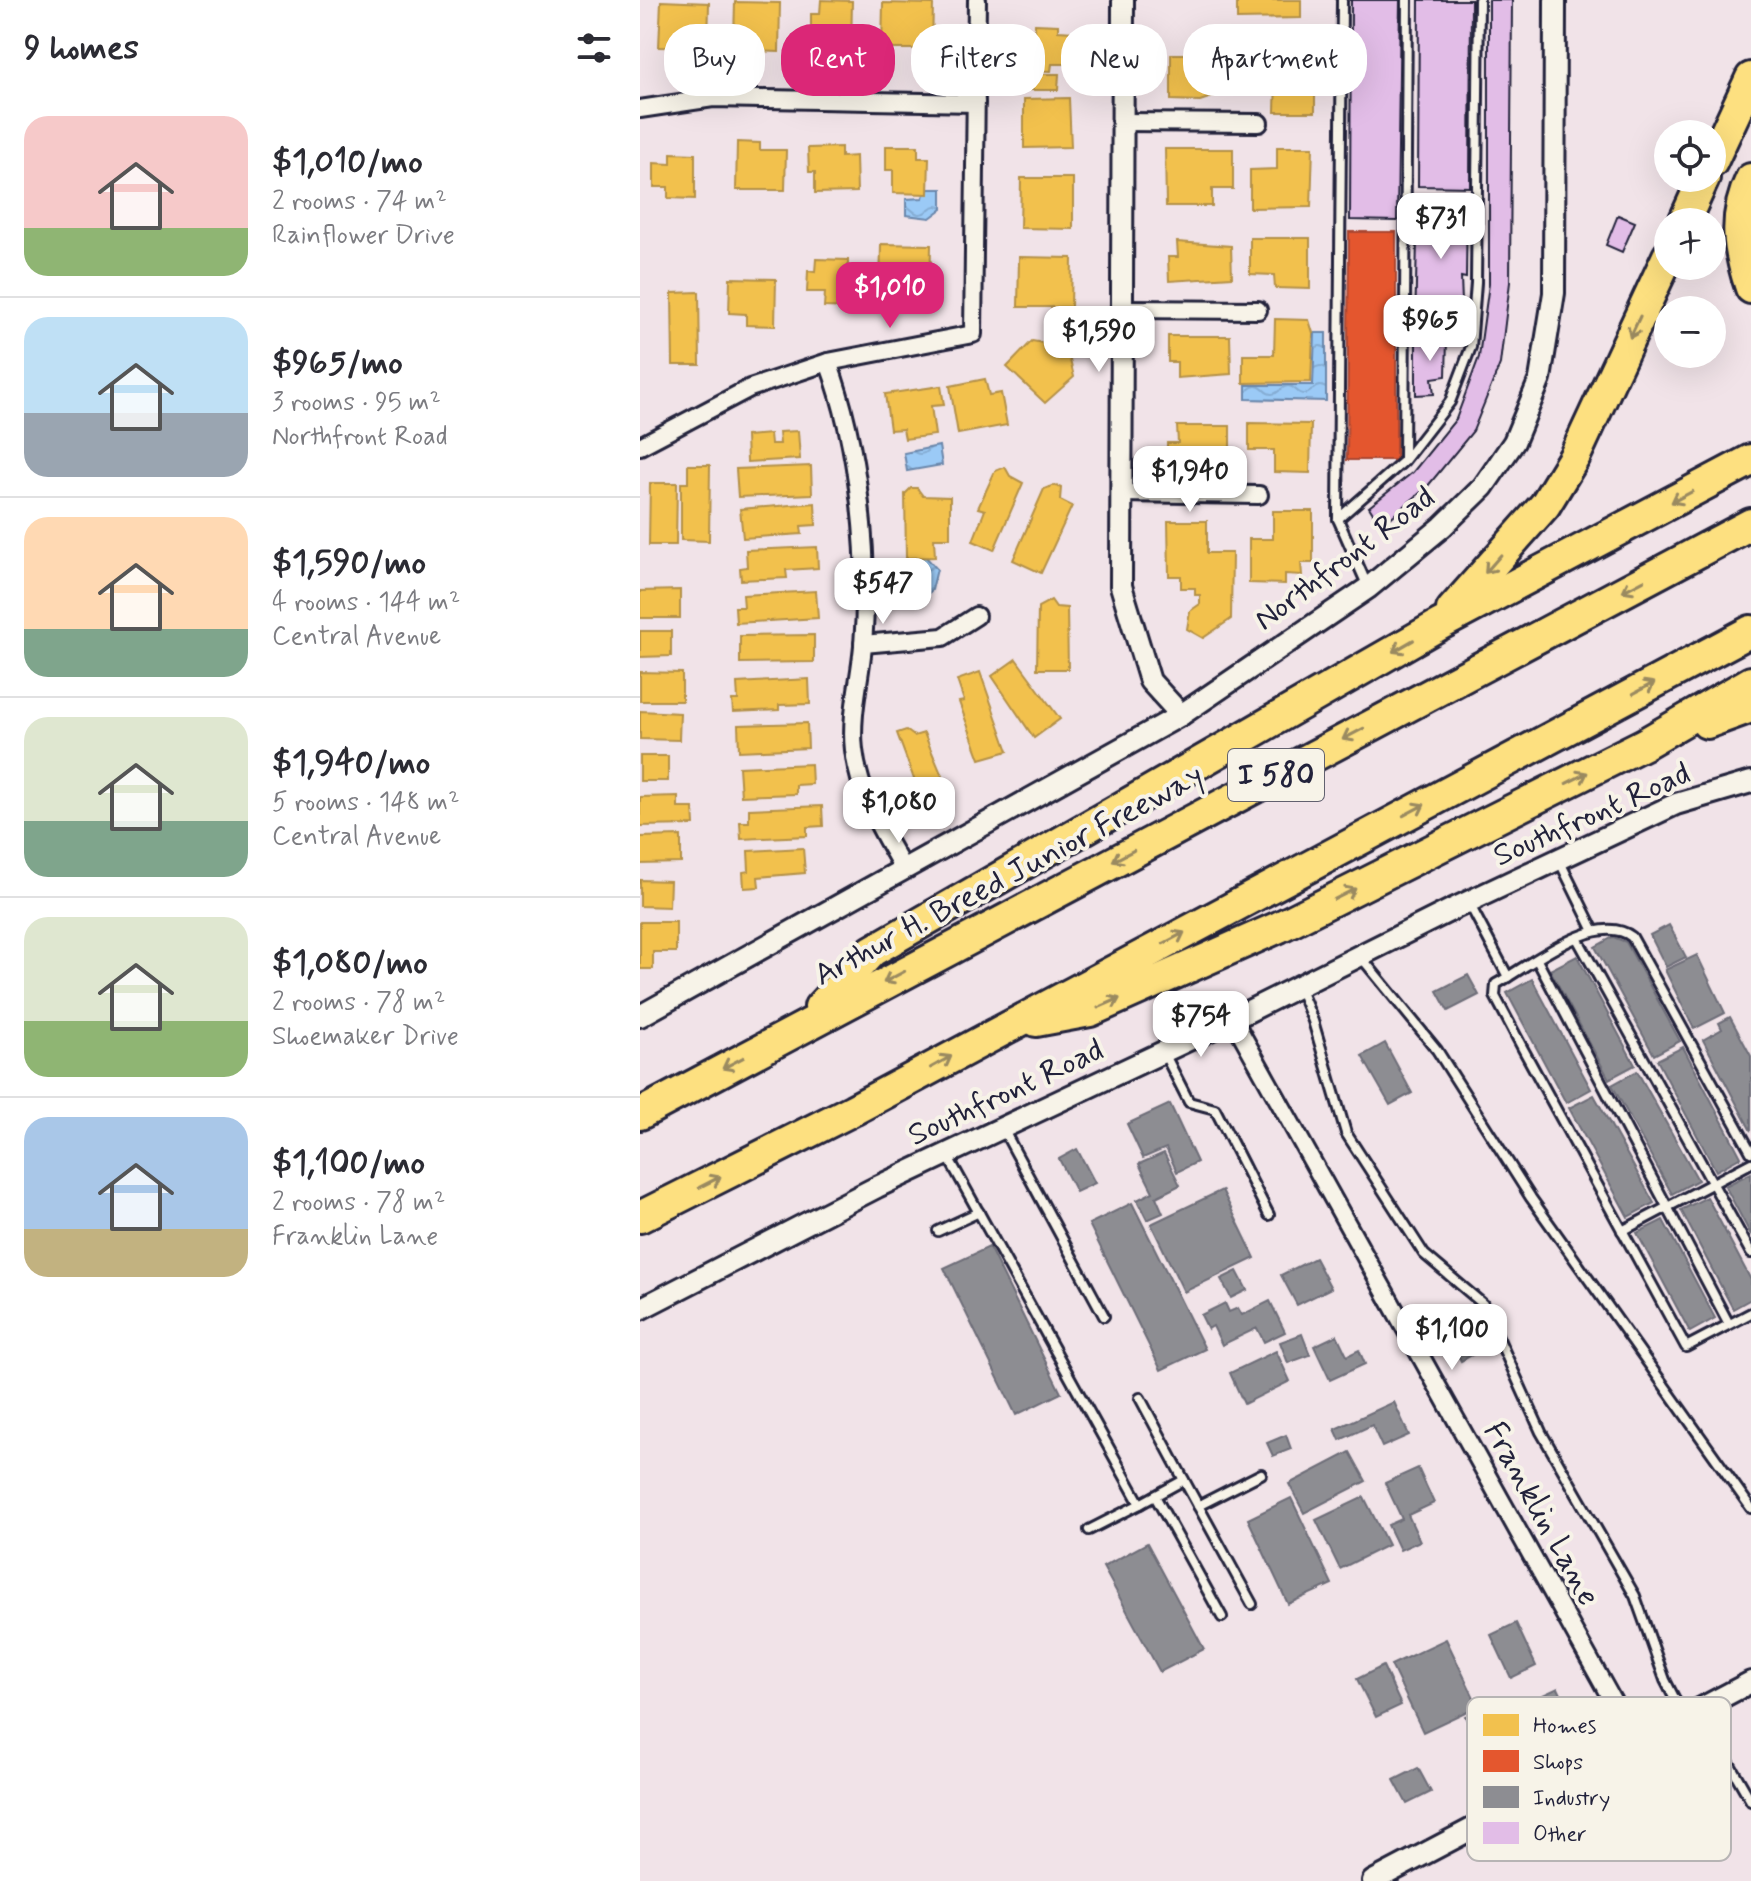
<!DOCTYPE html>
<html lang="en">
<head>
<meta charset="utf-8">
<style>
  :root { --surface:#fff; --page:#f7f7f7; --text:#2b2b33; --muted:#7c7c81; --line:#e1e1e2; --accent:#db2777 }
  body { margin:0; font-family:Mynerve,sans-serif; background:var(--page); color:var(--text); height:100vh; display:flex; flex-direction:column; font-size:30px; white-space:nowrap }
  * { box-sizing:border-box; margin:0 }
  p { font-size:26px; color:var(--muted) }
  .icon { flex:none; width:44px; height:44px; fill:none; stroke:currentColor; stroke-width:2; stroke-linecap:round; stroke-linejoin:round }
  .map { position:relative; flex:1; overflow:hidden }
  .details { display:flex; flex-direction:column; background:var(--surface); width:640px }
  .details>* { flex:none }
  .hud { position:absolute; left:24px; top:24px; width:760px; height:72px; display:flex; gap:16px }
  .controls { position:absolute; left:1014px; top:120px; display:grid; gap:16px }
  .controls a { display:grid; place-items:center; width:72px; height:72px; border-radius:50%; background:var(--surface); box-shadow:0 8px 32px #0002; font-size:40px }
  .price { position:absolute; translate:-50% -68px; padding:0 18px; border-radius:16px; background:#fff; color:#222; font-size:26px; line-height:52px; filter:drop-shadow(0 2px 4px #0008) }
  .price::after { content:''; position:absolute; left:50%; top:48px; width:24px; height:18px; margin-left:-12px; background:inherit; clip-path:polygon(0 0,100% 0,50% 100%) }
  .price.current { background:var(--accent); color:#fff }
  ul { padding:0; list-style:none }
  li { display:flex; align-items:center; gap:24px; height:200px; padding:0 24px }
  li+li { border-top:2px solid var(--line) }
  li span { display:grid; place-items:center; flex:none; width:224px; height:160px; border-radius:24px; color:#555 }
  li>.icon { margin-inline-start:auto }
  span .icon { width:96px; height:96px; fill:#fffc; stroke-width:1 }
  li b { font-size:34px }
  h2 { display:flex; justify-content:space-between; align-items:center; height:96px; padding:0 24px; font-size:34px }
  .pill { padding:0 28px; border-radius:32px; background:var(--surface); box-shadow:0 8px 32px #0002; font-size:28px; line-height:72px }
  .pill.current { background:var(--accent); color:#fff }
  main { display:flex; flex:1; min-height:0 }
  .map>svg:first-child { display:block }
  .water { fill:url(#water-waves); stroke:#6b87ab; stroke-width:2 }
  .homes { fill:#f2c14e; stroke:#b49148; stroke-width:2 }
  .shops { fill:#e4572e; stroke:#aa4732; stroke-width:2 }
  .industry { fill:#8d8d92; stroke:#6d6d78; stroke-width:2 }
  .building { fill:#e2bde7; stroke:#22223b; stroke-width:2 }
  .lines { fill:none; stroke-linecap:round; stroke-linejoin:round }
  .service-casing { stroke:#22223b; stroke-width:14 }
  .minor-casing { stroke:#22223b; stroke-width:22 }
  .tertiary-casing { stroke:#22223b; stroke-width:26 }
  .motorway-casing { stroke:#22223b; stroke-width:36 }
  .service { stroke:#f7f3e8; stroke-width:8 }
  .minor { stroke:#f7f3e8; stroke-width:16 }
  .tertiary { stroke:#f7f3e8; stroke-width:20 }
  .motorway { stroke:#fde080; stroke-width:30 }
  .oneway { stroke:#9a8a61 }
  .labels { text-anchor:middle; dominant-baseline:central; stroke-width:8; stroke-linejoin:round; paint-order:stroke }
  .shield { fill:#f7f3e8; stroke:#62616f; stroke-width:2 }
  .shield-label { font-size:30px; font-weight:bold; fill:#22223b }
  .street-label { font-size:32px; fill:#22223b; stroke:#f7f3e8 }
  .key { fill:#f7f3e8; stroke:#b7b4b4; stroke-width:2 }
  .key-label { font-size:22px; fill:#22223b }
</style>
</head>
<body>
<main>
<section class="details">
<h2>9 homes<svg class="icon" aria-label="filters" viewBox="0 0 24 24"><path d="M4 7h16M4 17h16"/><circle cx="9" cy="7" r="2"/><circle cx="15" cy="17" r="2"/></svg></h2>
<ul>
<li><span style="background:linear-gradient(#f6c9c9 70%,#8fb573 0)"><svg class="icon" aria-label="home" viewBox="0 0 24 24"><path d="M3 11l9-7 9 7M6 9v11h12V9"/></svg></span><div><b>$1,010/mo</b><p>2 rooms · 74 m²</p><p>Rainflower Drive</p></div></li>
<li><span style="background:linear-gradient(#bfe0f5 60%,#9aa5b1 0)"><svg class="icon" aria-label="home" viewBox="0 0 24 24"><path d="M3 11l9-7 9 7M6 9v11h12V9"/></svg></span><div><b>$965/mo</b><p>3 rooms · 95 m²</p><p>Northfront Road</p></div></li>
<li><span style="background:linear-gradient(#ffd9b3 70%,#7fa58c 0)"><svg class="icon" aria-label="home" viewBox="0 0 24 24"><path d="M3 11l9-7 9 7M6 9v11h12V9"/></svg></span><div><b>$1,590/mo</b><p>4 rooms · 144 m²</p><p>Central Avenue</p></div></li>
<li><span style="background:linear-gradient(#dfe7d0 65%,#7fa58c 0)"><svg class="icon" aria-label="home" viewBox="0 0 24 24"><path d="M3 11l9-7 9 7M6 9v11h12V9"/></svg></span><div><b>$1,940/mo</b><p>5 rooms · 148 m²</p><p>Central Avenue</p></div></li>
<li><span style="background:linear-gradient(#dfe7d0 65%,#8fb573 0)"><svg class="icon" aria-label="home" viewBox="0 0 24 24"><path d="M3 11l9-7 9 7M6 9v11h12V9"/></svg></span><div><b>$1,080/mo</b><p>2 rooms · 78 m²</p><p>Shoemaker Drive</p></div></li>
<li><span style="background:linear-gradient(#a9c7e8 70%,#c2b280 0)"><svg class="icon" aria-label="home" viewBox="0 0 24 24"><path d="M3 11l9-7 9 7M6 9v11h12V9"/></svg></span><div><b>$1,100/mo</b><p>2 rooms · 78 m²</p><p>Franklin Lane</p></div></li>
</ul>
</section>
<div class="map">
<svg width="1111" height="1881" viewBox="0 0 1111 1881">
  <defs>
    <pattern id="water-waves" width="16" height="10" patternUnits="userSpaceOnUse" patternTransform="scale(2)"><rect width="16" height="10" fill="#9bcaf6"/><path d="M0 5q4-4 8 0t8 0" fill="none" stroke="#85add4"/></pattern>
  </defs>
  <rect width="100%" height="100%" fill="#f1e3e8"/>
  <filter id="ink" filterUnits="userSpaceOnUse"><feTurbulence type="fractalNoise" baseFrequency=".0125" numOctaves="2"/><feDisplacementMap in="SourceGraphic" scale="16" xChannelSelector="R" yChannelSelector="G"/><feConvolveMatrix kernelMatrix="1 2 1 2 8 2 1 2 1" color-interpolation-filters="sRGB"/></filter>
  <g filter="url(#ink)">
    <g class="water">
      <polygon points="285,189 302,189 302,209 290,218 266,215 266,199 283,198"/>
      <polygon points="675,333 686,333 686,401 606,399 606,385 673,385"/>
      <polygon points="299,446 302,465 267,471 264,453"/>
      <path d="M277 557H286L297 569 292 590 280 601H270L261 595C259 579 268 569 277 557Z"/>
    </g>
    <g class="homes">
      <polygon points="181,0 212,1 211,49 188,48 188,37 171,36 171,14 180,14"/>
      <polygon points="597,0 661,0 661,18 597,19"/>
      <polygon points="21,1 69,3 68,48 19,47"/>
      <polygon points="95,2 140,3 139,52 111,51 111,38 94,38"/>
      <polygon points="243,3 293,4 292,49 242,49"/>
      <polygon points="395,24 418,25 418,31 434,32 433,64 412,64 411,71 381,70 381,40 395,40"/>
      <polygon points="611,50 675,51 675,112 635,112 636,77 611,76"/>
      <polygon points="531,54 595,54 596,89 560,101 531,100"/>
      <polygon points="390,74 419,74 418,90 390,90"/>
      <polygon points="429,98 431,147 384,148 384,99"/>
      <polygon points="97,142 120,143 120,150 146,150 145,190 96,190"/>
      <polygon points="246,146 278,146 278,158 289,158 288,194 253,193 253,170 246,170"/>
      <polygon points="201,147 201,157 216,156 217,192 175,193 175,172 169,172 168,148"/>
      <polygon points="637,147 673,147 671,207 610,208 610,170 637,169"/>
      <polygon points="525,149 593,149 593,189 572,189 572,206 526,206"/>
      <polygon points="31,153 55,154 55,199 28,198 28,187 14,187 14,163 31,164"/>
      <polygon points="381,178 433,178 433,229 380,228"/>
      <polygon points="610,238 670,238 670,289 635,288 634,275 610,274"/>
      <polygon points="537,242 591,246 592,277 529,281 528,257 538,257"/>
      <polygon points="241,244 291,245 290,292 240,291"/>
      <polygon points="379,257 432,258 431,307 378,307"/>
      <polygon points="176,259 208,260 208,285 213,285 213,308 184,307 185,292 167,292 168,271 175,272"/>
      <polygon points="90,278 136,279 135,326 106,325 106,314 89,313"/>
      <polygon points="59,292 60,365 33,365 32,293"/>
      <polygon points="635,319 669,320 673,333 671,382 603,383 603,355 634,355"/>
      <polygon points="528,336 590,336 591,374 537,378 537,362 528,362"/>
      <polygon points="392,341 415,345 429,356 434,377 405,403 367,367"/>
      <polygon points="345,379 349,395 361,393 367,425 318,434 310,386"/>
      <polygon points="301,386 304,405 291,406 295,435 265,439 263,429 250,430 245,394"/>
      <polygon points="609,423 671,424 670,473 634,472 634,450 609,450"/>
      <polygon points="537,426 590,426 590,459 578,459 578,466 527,466 527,443 538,443"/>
      <polygon points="158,431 160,459 107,462 106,436 130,434 131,444 140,444 139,432"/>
      <polygon points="48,465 70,465 69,541 41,540 41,483 48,483"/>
      <polygon points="171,466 172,494 98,497 96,469"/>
      <polygon points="365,467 370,476 383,483 354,550 333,541 345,510 338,508 355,471"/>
      <polygon points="10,483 37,483 36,545 9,545"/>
      <polygon points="414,485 421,488 420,500 432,506 401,573 373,560 404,489"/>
      <polygon points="271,488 277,488 283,496 310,497 310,538 294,538 295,557 266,558 265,494"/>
      <polygon points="175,503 176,525 161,526 162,534 103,538 100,509"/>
      <polygon points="633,511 673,511 673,563 661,563 662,575 645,574 645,584 609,583 609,539 633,539"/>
      <polygon points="528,521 567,521 567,553 592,553 591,619 563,638 547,629 550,611 560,604 560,595 555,595 555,588 541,588 541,576 529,576"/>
      <polygon points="177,547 178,568 146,570 147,578 101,580 100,568 107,567 106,550"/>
      <polygon points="40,590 40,618 0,618 0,591"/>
      <polygon points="176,591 178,618 96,623 95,607 104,607 103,595"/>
      <polygon points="411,600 416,607 427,608 428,669 397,669 398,607"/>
      <polygon points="0,631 31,631 31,656 0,657"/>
      <polygon points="174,635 174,662 100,663 100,636"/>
      <polygon points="376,659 420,719 394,738 352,676"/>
      <polygon points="0,672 42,673 42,701 0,701"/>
      <polygon points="340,672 368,751 340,759 319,702 324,701 317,680"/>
      <polygon points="169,679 170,704 139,705 139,710 93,712 92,700 98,700 97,683"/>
      <polygon points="0,711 40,713 39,740 0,739"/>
      <polygon points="167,723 168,748 99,751 98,725"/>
      <polygon points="266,730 274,736 284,733 307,788 281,798 257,733"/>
      <rect x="0" y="756" width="28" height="25"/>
      <polygon points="171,764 172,784 156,785 156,794 101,796 99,767"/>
      <polygon points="38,796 38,808 53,808 54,825 0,826 0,797"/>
      <polygon points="182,806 183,826 167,827 167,836 101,839 100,822 109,822 109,809"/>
      <polygon points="41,836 41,863 0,864 0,837"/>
      <polygon points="163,848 165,873 118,877 119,887 104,888 103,872 109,871 108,851"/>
      <polygon points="0,880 30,881 29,907 0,906"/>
      <polygon points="0,922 36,922 36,952 13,952 13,969 0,969"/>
    </g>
    <polygon class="shops" points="709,232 756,232 756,460 707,460"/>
    <g class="industry">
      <polygon points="1029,925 1046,957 1026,967 1010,935"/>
      <polygon points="973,937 986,942 1040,1041 1014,1055 955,947"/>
      <polygon points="1057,955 1085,1013 1054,1029 1025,970"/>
      <polygon points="937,956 995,1065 969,1079 910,970"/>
      <polygon points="828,975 839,995 808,1011 797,991"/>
      <polygon points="892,979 951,1089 926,1103 867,993"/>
      <polygon points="1090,1017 1111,1056 1111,1131 1063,1040 1082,1029 1079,1023"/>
      <polygon points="745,1043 772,1093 750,1105 722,1056"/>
      <polygon points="1043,1047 1101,1157 1076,1171 1017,1060"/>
      <polygon points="997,1071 1058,1180 1032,1194 972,1085"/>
      <polygon points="954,1095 1014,1203 988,1217 929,1108"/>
      <polygon points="530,1104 557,1162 537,1172 526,1148 503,1158 487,1124"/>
      <polygon points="437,1149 455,1183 436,1192 419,1159"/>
      <polygon points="524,1153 540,1185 516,1197 523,1213 507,1220 497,1200 513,1192 499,1164"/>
      <polygon points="1111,1173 1111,1235 1085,1186"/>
      <polygon points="582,1190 615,1258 544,1292 511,1224"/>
      <polygon points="1067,1197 1111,1280 1111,1299 1093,1309 1041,1210"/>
      <polygon points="492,1203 565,1349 521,1370 449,1224"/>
      <polygon points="1023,1220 1075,1318 1050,1332 997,1233"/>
      <polygon points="349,1247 421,1393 376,1415 304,1268"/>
      <polygon points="675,1258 691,1288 657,1305 641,1275"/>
      <polygon points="597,1271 607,1290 591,1298 581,1279"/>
      <polygon points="630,1301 645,1332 624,1342 617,1328 582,1345 573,1326 568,1329 561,1315 585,1303 589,1312 598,1308 602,1315"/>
      <polygon points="835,1321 848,1346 821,1361 808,1335"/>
      <polygon points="662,1334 670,1355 648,1363 640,1342"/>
      <polygon points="697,1335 707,1356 719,1350 725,1364 690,1380 674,1346"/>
      <polygon points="636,1351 650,1381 604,1404 590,1373"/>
      <polygon points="754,1402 769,1435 742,1447 732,1425 700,1440 695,1429"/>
      <polygon points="646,1435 651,1449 633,1456 627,1443"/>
      <polygon points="710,1452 726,1481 664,1513 649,1484"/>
      <polygon points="778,1468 794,1503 768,1515 780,1541 760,1550 748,1525 762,1519 745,1483"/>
      <polygon points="724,1497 748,1545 700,1569 676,1520"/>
      <polygon points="651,1498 692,1584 648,1604 608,1519"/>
      <polygon points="507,1543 564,1649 520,1672 463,1567"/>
      <polygon points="876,1623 896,1666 871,1678 851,1635"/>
      <polygon points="806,1639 838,1706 783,1732 751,1665"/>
      <polygon points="743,1666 761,1705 736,1717 717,1679"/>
      <polygon points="918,1688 932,1717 927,1719 932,1729 909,1741 890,1701"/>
      <polygon points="856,1704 880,1763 861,1771 853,1749 841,1753 825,1716"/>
      <polygon points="778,1768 791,1792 767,1804 754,1780"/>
    </g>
    <g class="building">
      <polygon points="711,0 760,0 757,221 710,220"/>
      <polygon points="779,0 831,0 830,187 778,186"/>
      <polygon points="849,0 872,0 870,282 860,364 833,431 787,487 741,526 729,507 773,472 816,419 839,357 849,284"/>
      <polygon points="778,196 827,196 826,278 821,277 823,328 775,328"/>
      <polygon points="978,215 995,222 982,252 966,245"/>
      <polygon points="776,338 807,338 806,376 792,378 794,394 776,395"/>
    </g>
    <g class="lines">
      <g class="service-casing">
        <g id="service">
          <polyline points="702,0 698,519 727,585"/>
          <polyline points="764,459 767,0"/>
          <polyline points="698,519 764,461 810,402 831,347 836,283 839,0"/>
          <polyline points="920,862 953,929"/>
          <polyline points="829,903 868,977"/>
          <polyline points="937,938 1111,1253"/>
          <polyline points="721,957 797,1050 891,1198 1111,1508"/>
          <polyline points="897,960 1089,1324"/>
          <polyline points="659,987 673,1021 706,1133 784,1254 843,1304 901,1432 995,1596 1025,1680 1044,1717 1088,1761 1111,1801"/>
          <polyline points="524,1053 549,1102 575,1109 629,1215"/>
          <polyline points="363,1129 464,1316"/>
          <path d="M1111 1152 992 937C957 910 889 966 856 984L855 996 883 1049 1046 1347 1111 1313"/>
          <polyline points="307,1155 500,1504 544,1480 612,1604"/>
          <polyline points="298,1231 339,1212"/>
          <polyline points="982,1231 1111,1163"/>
          <polyline points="500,1398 544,1480"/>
          <polyline points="515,1496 582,1617"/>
          <polyline points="558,1506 621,1474"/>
          <polyline points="449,1530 500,1504"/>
        </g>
      </g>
      <g class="minor-casing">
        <g id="minor">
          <polyline points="0,109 73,98 336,103"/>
          <polyline points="482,122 619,123"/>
          <polyline points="482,309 618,310"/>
          <path d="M188 362C219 445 230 558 223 646 220 680 210 716 214 750 219 794 241 830 263 868"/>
          <polyline points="0,446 110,388 188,362 333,334 337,0"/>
          <polyline points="481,493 619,495"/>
          <polyline points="223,644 303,637 336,616"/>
          <polyline points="593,1019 996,1743"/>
        </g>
      </g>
      <g class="tertiary-casing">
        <g id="tertiary">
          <polyline points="483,0 481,586 510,681 541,715"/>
          <polyline points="0,1016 541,715 728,588 802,527 843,487 874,442 900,379 914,293 915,0"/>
          <polyline points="0,1309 237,1187 593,1019 813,909 1036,804 1111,782"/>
          <polyline points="733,1881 1111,1682"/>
        </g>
      </g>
      <g class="motorway-casing">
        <g id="motorway">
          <polyline points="1072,162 1111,78"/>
          <path d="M1111 179C1093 216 1098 250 1111 288"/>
          <polyline points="1044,222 1064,178"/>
          <polyline points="812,610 905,505 935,456 1028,256"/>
          <polyline points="1067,723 1111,707"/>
          <polyline points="180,1007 232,951 799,625 1111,460"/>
          <polyline points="396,1021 450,1011 639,927 1004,744 1111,682"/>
          <polyline points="0,1114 1111,524"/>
          <polyline points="0,1217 213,1110 1111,631"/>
        </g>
      </g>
      <use href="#service" class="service"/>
      <use href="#minor" class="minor"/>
      <use href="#tertiary" class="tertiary"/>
      <use href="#motorway" class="motorway"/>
    </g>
    <defs><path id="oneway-shaft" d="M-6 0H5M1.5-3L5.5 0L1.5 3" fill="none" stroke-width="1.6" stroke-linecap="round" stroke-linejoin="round" transform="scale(2)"/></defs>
    <g class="oneway">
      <use href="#oneway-shaft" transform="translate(995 327) rotate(115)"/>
      <use href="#oneway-shaft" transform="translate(1042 497) rotate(152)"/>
      <use href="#oneway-shaft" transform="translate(853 564) rotate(131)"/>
      <use href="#oneway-shaft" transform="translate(993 586) rotate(152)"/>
      <use href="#oneway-shaft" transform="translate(763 646) rotate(150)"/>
      <use href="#oneway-shaft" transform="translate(1004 688) rotate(-28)"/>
      <use href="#oneway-shaft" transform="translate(713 734) rotate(152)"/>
      <use href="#oneway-shaft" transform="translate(937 778) rotate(-27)"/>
      <use href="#oneway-shaft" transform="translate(774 810) rotate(-28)"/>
      <use href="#oneway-shaft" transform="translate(483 856) rotate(152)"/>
      <use href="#oneway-shaft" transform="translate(705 894) rotate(-27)"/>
      <use href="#oneway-shaft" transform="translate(534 938) rotate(-28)"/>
      <use href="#oneway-shaft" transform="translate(254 977) rotate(152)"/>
      <use href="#oneway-shaft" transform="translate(469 1003) rotate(-24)"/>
      <use href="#oneway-shaft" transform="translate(301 1062) rotate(-29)"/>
      <use href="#oneway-shaft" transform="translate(93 1063) rotate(152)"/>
      <use href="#oneway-shaft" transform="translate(70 1182) rotate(-27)"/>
    </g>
  </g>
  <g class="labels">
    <rect class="shield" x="588" y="749" width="96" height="52" rx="6"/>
    <g class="shield-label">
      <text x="636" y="775">I 580</text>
    </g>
    <g class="street-label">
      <text transform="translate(705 559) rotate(-37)">Northfront Road</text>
      <text transform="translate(952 815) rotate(-24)">Southfront Road</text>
      <text transform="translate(369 876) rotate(-28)">Arthur H. Breed Junior Freeway</text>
      <text transform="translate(366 1093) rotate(-25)">Southfront Road</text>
      <text transform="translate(901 1514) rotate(61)">Franklin Lane</text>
    </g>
  </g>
  <rect x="827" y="1697" width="264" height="164" rx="12" class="key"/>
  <rect x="843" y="1714" width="36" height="22" fill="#f2c14e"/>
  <rect x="843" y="1750" width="36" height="22" fill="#e4572e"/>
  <rect x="843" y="1786" width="36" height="22" fill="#8d8d92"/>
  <rect x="843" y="1822" width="36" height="22" fill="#e2bde7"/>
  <g class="key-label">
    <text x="893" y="1733">Homes</text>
    <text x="893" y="1769">Shops</text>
    <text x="893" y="1805">Industry</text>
    <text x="893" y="1841">Other</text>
  </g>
</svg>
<div class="controls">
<a><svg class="icon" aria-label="locate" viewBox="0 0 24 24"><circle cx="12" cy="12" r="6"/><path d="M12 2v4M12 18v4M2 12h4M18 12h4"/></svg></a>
<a>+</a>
<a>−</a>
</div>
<b class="price" style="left:801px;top:261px">$731</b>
<b class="price current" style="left:250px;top:330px">$1,010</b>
<b class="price" style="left:790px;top:363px">$965</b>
<b class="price" style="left:459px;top:374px">$1,590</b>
<b class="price" style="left:550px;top:514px">$1,940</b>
<b class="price" style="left:243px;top:626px">$547</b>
<b class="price" style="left:259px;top:845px">$1,080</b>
<b class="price" style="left:561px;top:1059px">$754</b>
<b class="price" style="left:812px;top:1372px">$1,100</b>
<div class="hud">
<a class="pill">Buy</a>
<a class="pill current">Rent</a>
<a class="pill">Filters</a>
<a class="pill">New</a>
<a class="pill">Apartment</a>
</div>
</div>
</main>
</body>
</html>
